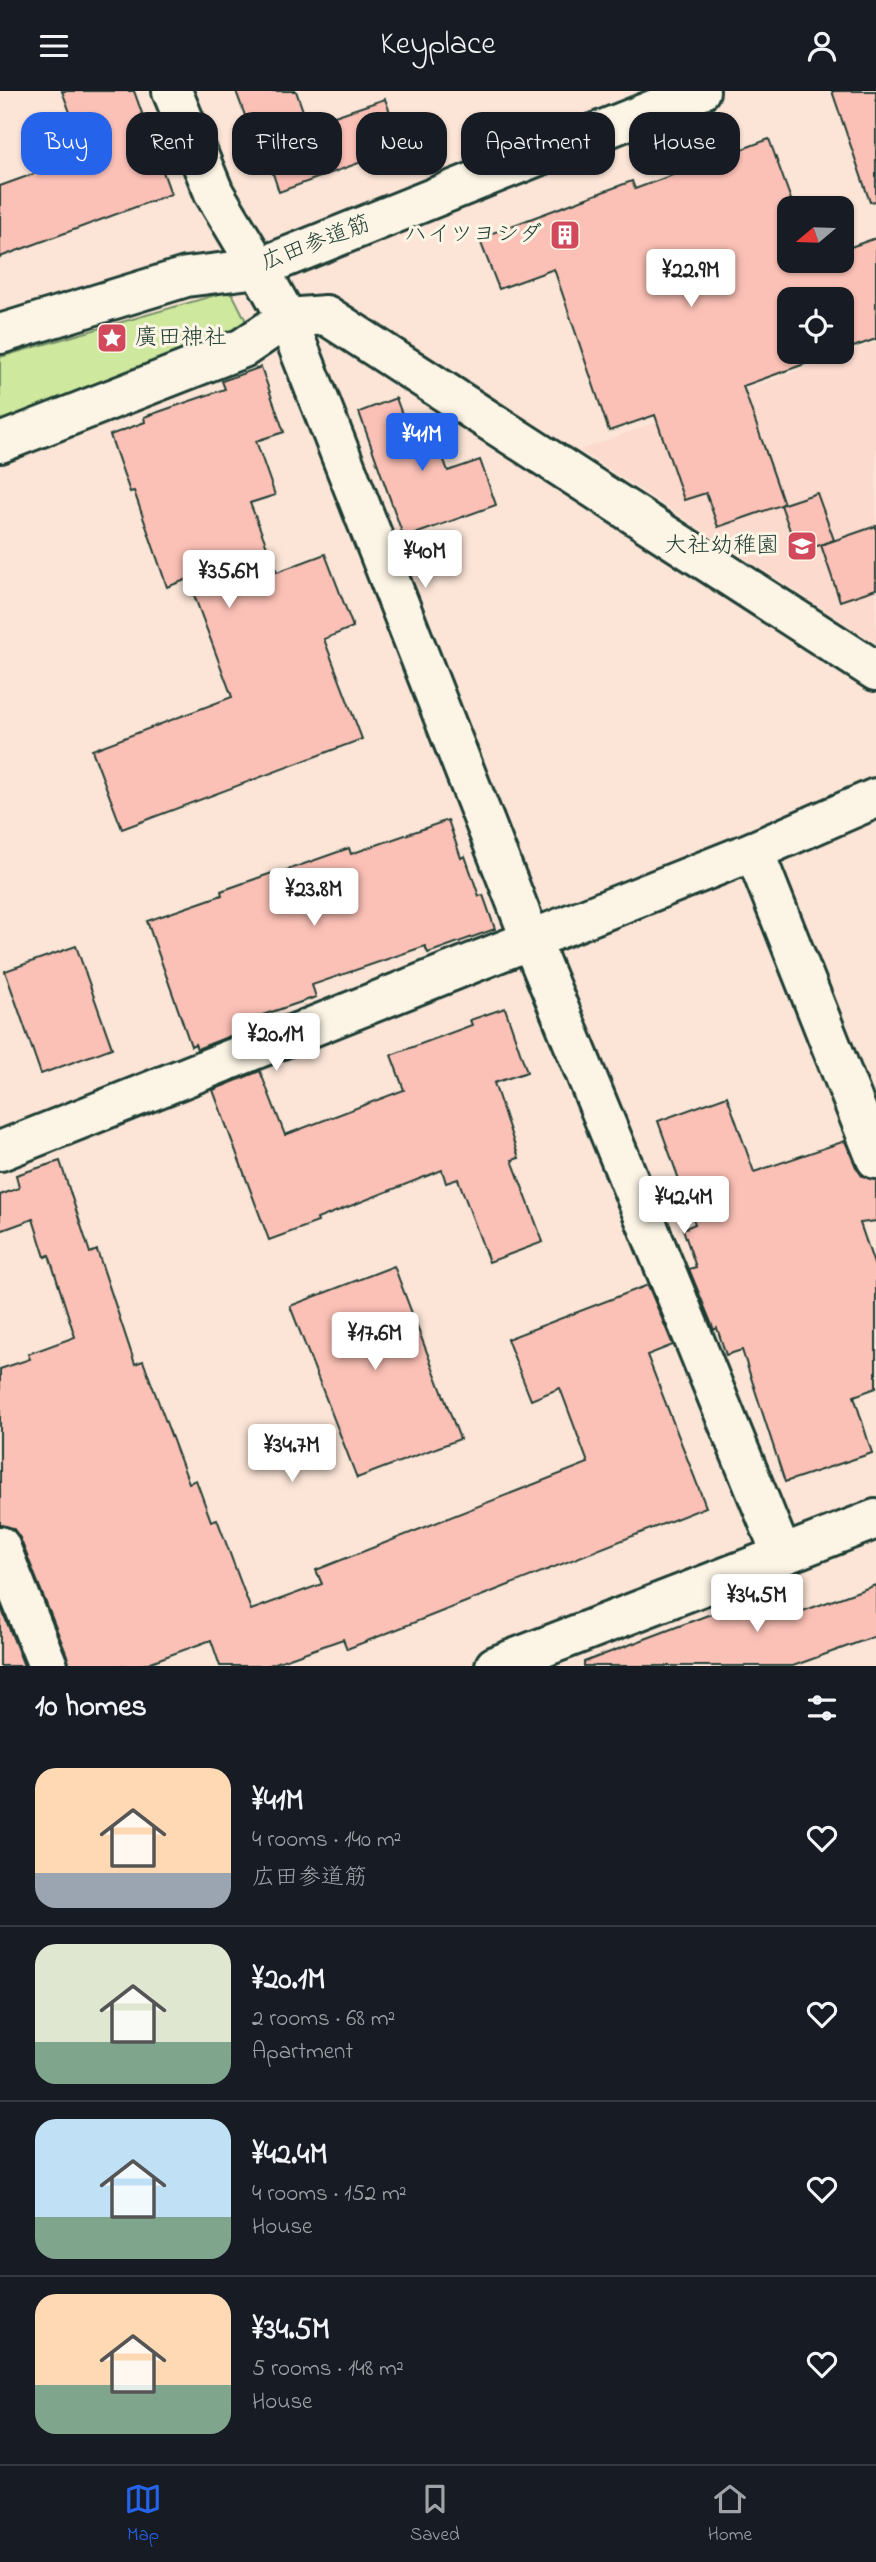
<!DOCTYPE html>
<html lang="en">
<head>
<meta charset="utf-8">
<style>
  :root { --surface:#171b24; --page:#242831; --text:#f1f3f6; --muted:#9ea1a6; --line:#363941; --accent:#2563eb }
  body { margin:0; font-family:"Indie Flower","Klee One",sans-serif; background:var(--page); color:var(--text); height:100vh; display:flex; flex-direction:column; font-size:26px; white-space:nowrap }
  * { box-sizing:border-box; margin:0 }
  p { font-size:23px; color:var(--muted) }
  .icon { flex:none; width:38px; height:38px; fill:none; stroke:currentColor; stroke-width:2; stroke-linecap:round; stroke-linejoin:round }
  .map { position:relative; height:1575px; overflow:hidden }
  .side { display:flex; flex-direction:column; background:var(--surface); flex:1 }
  .side>* { flex:none }
  .hud { position:absolute; left:21px; top:21px; width:835px; height:63px; display:flex; gap:14px }
  .needle { width:46px; rotate:251deg }
  .tools { position:absolute; left:777px; top:105px; display:grid; gap:14px }
  .tools a { display:grid; place-items:center; width:77px; height:77px; border-radius:14px; background:var(--surface); box-shadow:0 2px 5px #0004; font-size:35px }
  .price { position:absolute; translate:-50% -60px; padding:0 16px; border-radius:7px; background:#fff; color:#222; font-size:23px; line-height:46px; filter:drop-shadow(0 2px 4px #0008) }
  .price::after { content:''; position:absolute; left:50%; top:42px; width:21px; height:16px; margin-left:-10px; background:inherit; clip-path:polygon(0 0,100% 0,50% 100%) }
  .price.on { background:var(--accent); color:#fff }
  ul { padding:0; list-style:none }
  li { display:flex; align-items:center; gap:21px; height:175px; padding:0 35px }
  li+li { border-top:2px solid var(--line) }
  li span { display:grid; place-items:center; flex:none; width:196px; height:140px; border-radius:21px; color:#555 }
  li>.icon { margin-inline-start:auto }
  span .icon { width:84px; height:84px; fill:#fffc; stroke-width:1 }
  li b { font-size:30px }
  h2 { display:flex; justify-content:space-between; align-items:center; height:84px; padding:0 35px; font-size:30px }
  .tag { padding:0 24px; border-radius:21px; background:var(--surface); box-shadow:0 2px 5px #0004; font-size:24px; line-height:63px }
  .tag.on { background:var(--accent); color:#fff }
  header { display:flex; justify-content:space-between; align-items:center; height:91px; padding:0 35px; background:var(--surface); font-size:32px; font-weight:600 }
  .tabs { display:flex; justify-content:space-around; align-items:center; height:98px; border-top:2px solid var(--line); background:var(--surface); font-size:19px; color:var(--muted) }
  .tabs a { display:grid; justify-items:center; gap:4px }
  .tabs .on { color:var(--accent) }
  .map>svg:first-child { display:block }
  .built { fill:#fcdacd }
  .green { fill:#cee89e; stroke:#769269; stroke-width:2 }
  .building { fill:#fcc1b6; stroke:#1f3d34; stroke-width:2 }
  .lines { fill:none; stroke-linecap:round; stroke-linejoin:round }
  .street-casing { stroke:#1f3d34; stroke-width:44 }
  .secondary-casing { stroke:#1f3d34; stroke-width:44 }
  .street { stroke:#fcf5e5; stroke-width:38 }
  .secondary { stroke:#fcf5e5; stroke-width:38 }
  .labels { text-anchor:middle; dominant-baseline:central; stroke-width:6; stroke-linejoin:round; paint-order:stroke }
  .poi-label { font-size:23px; fill:#1f3d34; stroke:#fcf5e5; text-anchor:end }
  .street-label { font-size:23px; fill:#1f3d34; stroke:#fcf5e5 }
</style>
</head>
<body>
<header><svg class="icon" aria-label="menu" viewBox="0 0 24 24"><path d="M4 6h16M4 12h16M4 18h16"/></svg>Keyplace<svg class="icon" aria-label="person" viewBox="0 0 24 24"><circle cx="12" cy="8" r="4"/><path d="M4 21q1-7 8-7t8 7"/></svg></header>
<div class="map">
<svg width="876" height="1575" viewBox="0 0 876 1575">
  <rect width="100%" height="100%" fill="#fce5d7"/>
  <filter id="ink" filterUnits="userSpaceOnUse"><feTurbulence type="fractalNoise" baseFrequency=".0143" numOctaves="2"/><feDisplacementMap in="SourceGraphic" scale="14" xChannelSelector="R" yChannelSelector="G"/><feConvolveMatrix kernelMatrix="1 2 1 2 8 2 1 2 1" color-interpolation-filters="sRGB"/></filter>
  <g filter="url(#ink)">
    <polygon class="built" points="876,251 876,552 580,359"/>
    <polygon class="green" points="226,201 233,204 245,228 244,234 237,239 0,333 0,266"/>
    <g class="building">
      <polygon points="62,0 134,0 171,103 0,166 0,95 86,64"/>
      <polygon points="236,0 296,0 308,34 385,8 403,56 279,101 266,61 259,63"/>
      <polygon points="832,0 876,0 876,110 870,111"/>
      <polygon points="769,48 793,114 800,113 801,117 789,117 789,170 842,170 842,159 876,147 876,248 842,260 842,208 789,208 789,261 838,261 743,295 784,413 718,436 706,402 684,409 655,324 609,340 554,178 499,198 479,147 632,90 635,98"/>
      <polygon points="261,276 284,341 256,350 275,404 250,412 277,481 325,463 353,536 324,548 362,648 122,738 92,659 232,606 188,488 167,496 134,400 130,401 110,344 145,331 144,326 225,298 222,290"/>
      <polygon points="396,307 409,342 431,334 448,380 480,369 496,414 404,447 359,321"/>
      <polygon points="817,402 834,449 798,462 781,414"/>
      <polygon points="876,435 876,498 840,510 821,454"/>
      <polygon points="448,729 461,767 465,765 479,805 483,804 495,838 428,862 425,855 312,894 316,906 248,929 249,934 243,936 245,939 197,958 195,953 191,955 147,830 222,804 221,800 272,782 273,784 349,757 351,763"/>
      <polygon points="76,855 112,957 41,983 5,880"/>
      <polygon points="505,917 527,981 494,992 519,1067 512,1069 543,1151 489,1171 458,1088 446,1092 442,1079 317,1128 318,1131 269,1149 213,999 260,980 285,1044 404,999 391,964 472,934 470,929"/>
      <polygon points="727,1005 754,1081 845,1050 856,1076 862,1085 876,1089 876,1130 860,1132 876,1179 876,1297 854,1305 872,1362 785,1391 742,1259 726,1264 717,1237 714,1239 689,1178 696,1176 683,1138 695,1133 658,1030"/>
      <polygon points="60,1070 90,1162 97,1159 135,1273 143,1270 189,1392 196,1389 211,1430 217,1428 251,1519 322,1493 316,1479 588,1372 560,1297 531,1309 507,1248 648,1194 673,1254 647,1264 706,1416 347,1558 343,1548 267,1575 220,1575 211,1549 140,1575 69,1575 68,1567 20,1447 13,1437 0,1434 0,1278 30,1268 28,1263 75,1246 49,1164 45,1166 33,1128 0,1140 0,1104 19,1097 16,1084"/>
      <polygon points="394,1175 460,1348 357,1387 290,1215"/>
      <polygon points="790,1493 800,1521 876,1494 876,1545 793,1575 584,1575 584,1571"/>
      <polygon points="0,1514 24,1575 0,1575"/>
    </g>
    <g class="lines">
      <g class="street-casing">
        <g id="street">
          <polyline points="259,177 287,227 531,849 782,1464"/>
          <polyline points="0,352 243,257 287,227 326,224 876,580"/>
          <polyline points="754,760 876,1068"/>
          <polyline points="0,1060 754,760 876,707"/>
          <polyline points="0,1455 48,1575"/>
          <polyline points="495,1575 876,1428"/>
        </g>
      </g>
      <g class="secondary-casing">
        <g id="secondary">
          <polyline points="172,0 214,102 259,177"/>
          <polyline points="0,243 186,186 259,177 700,0"/>
        </g>
      </g>
      <use href="#street" class="street"/>
      <use href="#secondary" class="secondary"/>
    </g>
  </g>
  <defs>
    <g id="building-square" transform="scale(1.575)"><rect x="-9" y="-9" width="18" height="18" rx="4" fill="#d1495b" stroke="#fcf5e5"/><path d="M-4-6H4V6H1V3H-1V6H-4ZM-2.5-4.3h1.7v1.8h-1.7ZM.8-4.3h1.7v1.8H.8ZM-2.5-1h1.7V.8h-1.7ZM.8-1h1.7V.8H.8Z" fill="#fff"/></g>
    <g id="sight-square" transform="scale(1.575)"><rect x="-9" y="-9" width="18" height="18" rx="4" fill="#d1495b" stroke="#fcf5e5"/><path d="M0-6L1.8-2.2L6-1.7L2.9 1.2L3.7 5.4L0 3.3L-3.7 5.4L-2.9 1.2L-6-1.7L-1.8-2.2Z" fill="#fff"/></g>
    <g id="school-square" transform="scale(1.575)"><rect x="-9" y="-9" width="18" height="18" rx="4" fill="#d1495b" stroke="#fcf5e5"/><path d="M0-5L7-2L0 1L-7-2ZM-4 1L0 2.5L4 1V4Q0 6-4 4Z" fill="#fff"/></g>
  </defs>
  <g fill-rule="evenodd">
    <use href="#building-square" x="565" y="144"/>
    <use href="#sight-square" x="112" y="247"/>
    <use href="#school-square" x="802" y="455"/>
  </g>
  <g class="labels">
    <g class="poi-label">
      <text x="542" y="144">ハイツヨシダ</text>
      <text x="135" y="247" text-anchor="start">廣田神社</text>
      <text x="779" y="455">大社幼稚園</text>
    </g>
    <g class="street-label">
      <text transform="translate(316 153) rotate(-21)">広田参道筋</text>
    </g>
  </g>
</svg>
<div class="tools">
<a><svg class="needle" viewBox="-14 -14 28 28"><path d="M0-13l5 13h-10z" fill="#e53935"/><path d="M0 13l5-13h-10z" fill="#9ea1a6"/></svg></a>
<a><svg class="icon" aria-label="locate" viewBox="0 0 24 24"><circle cx="12" cy="12" r="6"/><path d="M12 2v4M12 18v4M2 12h4M18 12h4"/></svg></a>
</div>
<b class="price" style="left:691px;top:218px">¥22.9M</b>
<b class="price on" style="left:422px;top:382px">¥41M</b>
<b class="price" style="left:425px;top:499px">¥40M</b>
<b class="price" style="left:229px;top:519px">¥35.6M</b>
<b class="price" style="left:314px;top:837px">¥23.8M</b>
<b class="price" style="left:276px;top:982px">¥20.1M</b>
<b class="price" style="left:684px;top:1145px">¥42.4M</b>
<b class="price" style="left:375px;top:1281px">¥17.6M</b>
<b class="price" style="left:292px;top:1393px">¥34.7M</b>
<b class="price" style="left:757px;top:1543px">¥34.5M</b>
<div class="hud">
<a class="tag on">Buy</a>
<a class="tag">Rent</a>
<a class="tag">Filters</a>
<a class="tag">New</a>
<a class="tag">Apartment</a>
<a class="tag">House</a>
</div>
</div>
<section class="side">
<h2>10 homes<svg class="icon" aria-label="filters" viewBox="0 0 24 24"><path d="M4 7h16M4 17h16"/><circle cx="9" cy="7" r="2"/><circle cx="15" cy="17" r="2"/></svg></h2>
<ul>
<li><span style="background:linear-gradient(#ffd9b3 75%,#9aa5b1 0)"><svg class="icon" aria-label="home" viewBox="0 0 24 24"><path d="M3 11l9-7 9 7M6 9v11h12V9"/></svg></span><div><b>¥41M</b><p>4 rooms · 140 m²</p><p>広田参道筋</p></div><svg class="icon" aria-label="heart" viewBox="0 0 24 24"><path d="M12 20l-8-8c-3-5 5-10 8-4 3-6 11-1 8 4z"/></svg></li>
<li><span style="background:linear-gradient(#dfe7d0 70%,#7fa58c 0)"><svg class="icon" aria-label="home" viewBox="0 0 24 24"><path d="M3 11l9-7 9 7M6 9v11h12V9"/></svg></span><div><b>¥20.1M</b><p>2 rooms · 68 m²</p><p>Apartment</p></div><svg class="icon" aria-label="heart" viewBox="0 0 24 24"><path d="M12 20l-8-8c-3-5 5-10 8-4 3-6 11-1 8 4z"/></svg></li>
<li><span style="background:linear-gradient(#bfe0f5 70%,#7fa58c 0)"><svg class="icon" aria-label="home" viewBox="0 0 24 24"><path d="M3 11l9-7 9 7M6 9v11h12V9"/></svg></span><div><b>¥42.4M</b><p>4 rooms · 152 m²</p><p>House</p></div><svg class="icon" aria-label="heart" viewBox="0 0 24 24"><path d="M12 20l-8-8c-3-5 5-10 8-4 3-6 11-1 8 4z"/></svg></li>
<li><span style="background:linear-gradient(#ffd9b3 65%,#7fa58c 0)"><svg class="icon" aria-label="home" viewBox="0 0 24 24"><path d="M3 11l9-7 9 7M6 9v11h12V9"/></svg></span><div><b>¥34.5M</b><p>5 rooms · 148 m²</p><p>House</p></div><svg class="icon" aria-label="heart" viewBox="0 0 24 24"><path d="M12 20l-8-8c-3-5 5-10 8-4 3-6 11-1 8 4z"/></svg></li>
</ul>
</section>
<nav class="tabs">
<a class="on"><svg class="icon" aria-label="map" viewBox="0 0 24 24"><path d="M3 6l6-2 6 2 6-2v14l-6 2-6-2-6 2zM9 4v14M15 6v14"/></svg>Map</a>
<a><svg class="icon" aria-label="saved" viewBox="0 0 24 24"><path d="M7 4h10v16l-5-4-5 4z"/></svg>Saved</a>
<a><svg class="icon" aria-label="home" viewBox="0 0 24 24"><path d="M3 11l9-7 9 7M6 9v11h12V9"/></svg>Home</a>
</nav>
</body>
</html>
